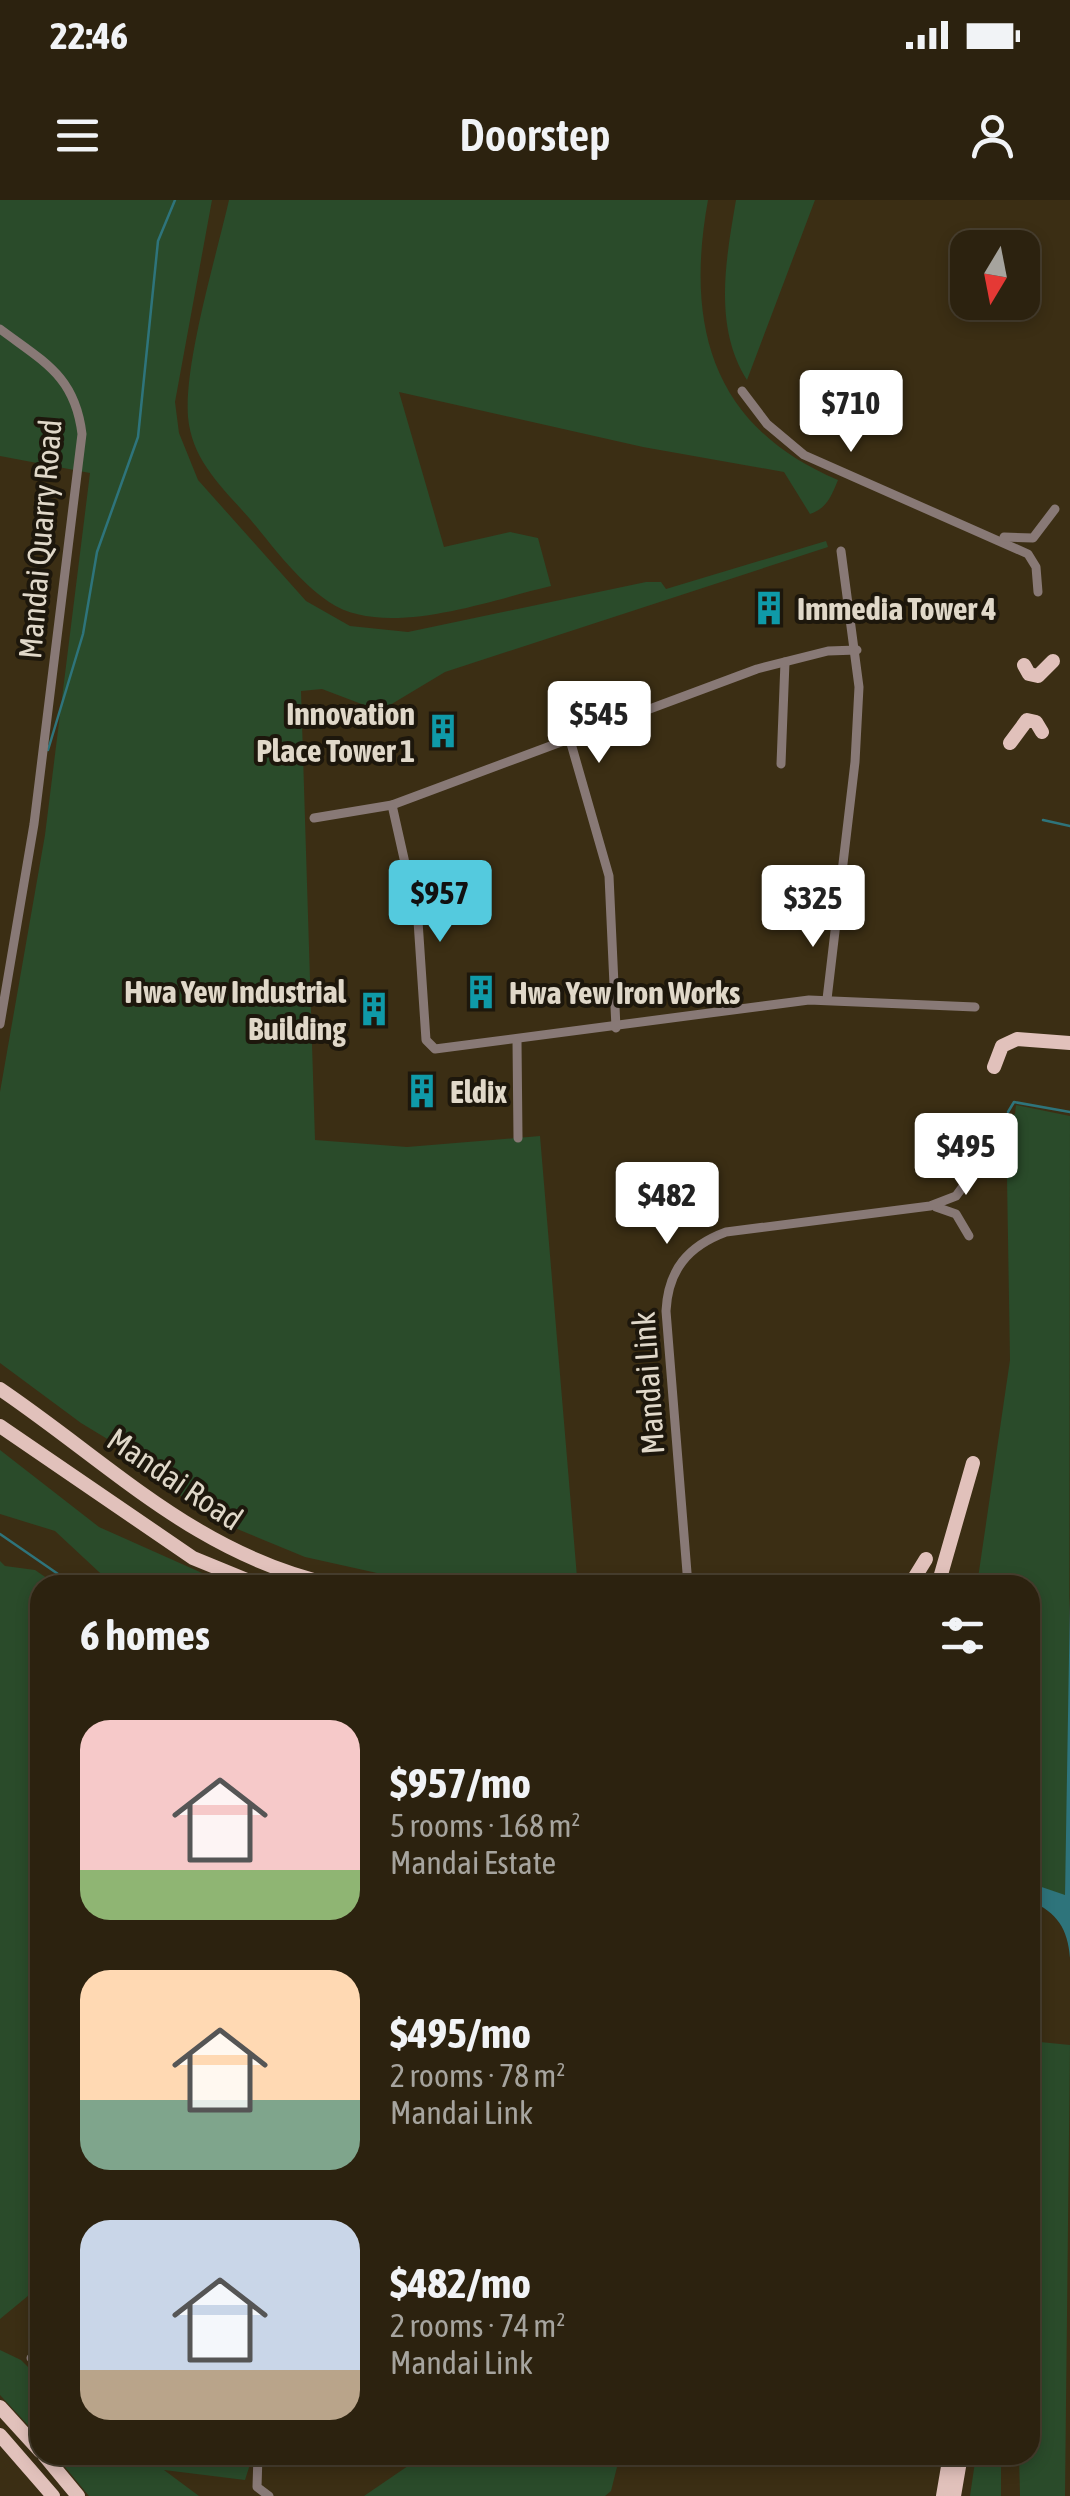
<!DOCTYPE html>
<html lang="en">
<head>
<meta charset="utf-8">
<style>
  :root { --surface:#2c220f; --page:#342a18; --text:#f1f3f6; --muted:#a6a49e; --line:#483f2f; --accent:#54cade }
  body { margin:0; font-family:"Asap Condensed",sans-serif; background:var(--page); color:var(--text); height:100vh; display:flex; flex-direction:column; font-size:38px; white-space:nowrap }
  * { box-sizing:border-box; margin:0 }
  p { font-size:32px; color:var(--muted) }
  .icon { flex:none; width:55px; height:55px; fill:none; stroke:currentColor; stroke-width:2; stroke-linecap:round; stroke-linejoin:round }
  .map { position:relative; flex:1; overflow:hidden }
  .drawer { position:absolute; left:30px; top:1375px; width:1010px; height:890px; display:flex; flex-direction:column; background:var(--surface); border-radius:30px; box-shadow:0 5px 15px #0003,0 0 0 2px var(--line) }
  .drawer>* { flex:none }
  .needle { width:65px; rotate:190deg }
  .tools { position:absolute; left:950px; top:30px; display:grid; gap:20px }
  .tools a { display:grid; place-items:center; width:90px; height:90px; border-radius:20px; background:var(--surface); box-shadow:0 5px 15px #0003,0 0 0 2px var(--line); font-size:50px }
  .price { position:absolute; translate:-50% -85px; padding:0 22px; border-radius:10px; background:#fff; color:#222; font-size:32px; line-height:65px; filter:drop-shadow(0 2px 5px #0008) }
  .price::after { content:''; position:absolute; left:50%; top:60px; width:30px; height:22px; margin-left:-15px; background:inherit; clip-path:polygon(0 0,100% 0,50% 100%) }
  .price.on { background:var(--accent); color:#111 }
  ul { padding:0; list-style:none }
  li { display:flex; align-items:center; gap:30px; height:250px; padding:0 50px }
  li span { display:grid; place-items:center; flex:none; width:280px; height:200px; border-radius:30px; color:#555 }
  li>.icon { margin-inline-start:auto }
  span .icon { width:120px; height:120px; fill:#fffc; stroke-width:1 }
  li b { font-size:42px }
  h2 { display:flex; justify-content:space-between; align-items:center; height:120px; padding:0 50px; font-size:42px }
  .status { display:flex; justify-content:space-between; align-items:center; height:70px; padding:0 50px; background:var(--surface); direction:ltr }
  .status svg { height:28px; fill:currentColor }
  header { display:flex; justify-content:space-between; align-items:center; height:130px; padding:0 50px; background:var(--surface); font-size:45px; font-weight:600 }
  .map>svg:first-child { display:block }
  .green { fill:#2a4b2a }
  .water { fill:#2e747b }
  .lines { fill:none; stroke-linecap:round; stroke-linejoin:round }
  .stream { stroke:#2e747b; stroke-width:2.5 }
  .street { stroke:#887976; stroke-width:9 }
  .primary { stroke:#e1c1bb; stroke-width:14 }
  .labels { text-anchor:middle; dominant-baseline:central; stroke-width:8; stroke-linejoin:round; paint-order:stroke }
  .street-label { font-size:32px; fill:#e0d8c9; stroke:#1d170c }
  .poi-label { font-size:32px; font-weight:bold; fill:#e0d8c9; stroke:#1d170c; text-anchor:start }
</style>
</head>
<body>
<div class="status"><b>22:46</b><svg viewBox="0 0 49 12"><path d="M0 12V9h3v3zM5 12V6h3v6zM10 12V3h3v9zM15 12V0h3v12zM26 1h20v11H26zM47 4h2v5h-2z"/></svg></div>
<header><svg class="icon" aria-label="menu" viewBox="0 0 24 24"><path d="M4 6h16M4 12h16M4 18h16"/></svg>Doorstep<svg class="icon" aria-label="person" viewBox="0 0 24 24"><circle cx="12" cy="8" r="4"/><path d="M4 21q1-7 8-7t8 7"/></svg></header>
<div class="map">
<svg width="1070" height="2296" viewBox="0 0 1070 2296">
  <rect width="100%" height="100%" fill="#3b2e14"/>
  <g class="green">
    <polygon points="0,0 212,0 175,202 179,233 198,280 306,401 350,426 408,432 646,382 661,382 666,389 826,341 828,347 445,472 380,511 322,489 301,491 315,940 407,947 540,936 577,1377 436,1378 377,1373 305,1357 201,1314 137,1257 81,1223 0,1163 0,892 45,635 90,273 0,256"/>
    <path d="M229 0H708C685 126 712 227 838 280 831 297 827 308 810 314L784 272 643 247 399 192 444 347 510 332 538 338 551 386C490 400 385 440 329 402 298 381 274 348 250 319 223 288 192 261 188 217 184 163 216 57 229 0Z"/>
    <path d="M736 0H815L747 180C713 126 726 59 736 0Z"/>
    <polygon points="1016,905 1070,916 1069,1595 1065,1696 1030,1683 1030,1385 977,1385 1010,1160 1006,917 1015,914"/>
    <polygon points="0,1250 99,1327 229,1385 113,1385 55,1331 0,1314"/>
    <polygon points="0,1361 5,1366 35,1370 57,1385 40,1385 40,2086 0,2119"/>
    <polygon points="1030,1841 1070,1845 1065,2296 1020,2296 1019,2255 1030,2255"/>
    <polygon points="0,2150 21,2160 40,2179 40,2238 0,2195"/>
    <polygon points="55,2255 253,2255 245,2280 164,2270 199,2296 89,2296"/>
    <polygon points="424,2255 620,2255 611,2291 605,2296 364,2296"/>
    <polygon points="976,2255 1001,2255 1001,2296 970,2296"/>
  </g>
  <path class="water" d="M1070 1396V1758C1068 1729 1057 1712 1030 1701V1683L1065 1695Z"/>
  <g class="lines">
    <g class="stream">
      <polyline points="48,550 83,434 97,352 138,237 158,41 175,0"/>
      <polyline points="1043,620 1070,626"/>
      <polyline points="1008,912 1014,902 1070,912"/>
      <polyline points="0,1334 74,1385"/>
    </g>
    <g class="street">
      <path d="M0 129C44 162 75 176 82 234L34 624 0 824"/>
      <polyline points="742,191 767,224 804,255 1028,354 1036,367 1038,392"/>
      <polyline points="1004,337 1033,338 1055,309"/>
      <polyline points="570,540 609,676 616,828"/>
      <polyline points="781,564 785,462"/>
      <polyline points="392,605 418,721 426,840 435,849 809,800 975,807"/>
      <polyline points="314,618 392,605 757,469 828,451 857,450"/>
      <polyline points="827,799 855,562 859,487 841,351"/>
      <polyline points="517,841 518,938"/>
      <polyline points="936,1007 956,1014 969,1036"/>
      <path d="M688 1385 666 1111C668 1070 688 1046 726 1032L930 1006 956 996 970 977"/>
      <polyline points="31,2158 40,2151"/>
      <polyline points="258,2255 257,2287 269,2296"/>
    </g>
    <g class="primary">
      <polyline points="1024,465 1029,474 1038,476 1053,461"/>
      <polyline points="1010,543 1027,520 1036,522 1042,532"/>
      <polyline points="994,867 1002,846 1017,839 1070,843"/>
      <path d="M0 1189C112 1265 197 1355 334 1385"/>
      <polyline points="0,1226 193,1358 259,1385"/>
      <polyline points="910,1385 926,1359"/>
      <polyline points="938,1385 973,1263"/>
      <polyline points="0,2207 40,2251"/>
      <polyline points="0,2235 53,2296"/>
      <polyline points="44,2255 78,2296"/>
      <polyline points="943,2296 950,2255"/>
      <polyline points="954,2296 961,2255"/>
    </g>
  </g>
  <defs>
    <g id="building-bare" transform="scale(2.7)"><path d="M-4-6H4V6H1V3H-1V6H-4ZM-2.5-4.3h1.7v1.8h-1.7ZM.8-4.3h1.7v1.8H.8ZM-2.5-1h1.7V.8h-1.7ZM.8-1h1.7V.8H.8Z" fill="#0f9aa8" stroke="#1d170c" stroke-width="2.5" paint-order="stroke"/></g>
  </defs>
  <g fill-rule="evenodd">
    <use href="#building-bare" x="769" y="408"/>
    <use href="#building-bare" x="443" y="531"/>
    <use href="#building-bare" x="481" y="792"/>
    <use href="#building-bare" x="374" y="809"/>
    <use href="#building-bare" x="422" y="891"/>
  </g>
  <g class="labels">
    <g class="street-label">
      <text transform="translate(40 339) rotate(-85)">Mandai Quarry Road</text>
      <text transform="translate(648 1183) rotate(-94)">Mandai Link</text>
      <text transform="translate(175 1279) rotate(34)">Mandai Road</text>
    </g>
    <g class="poi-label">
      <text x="797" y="408">Immedia Tower 4</text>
      <text x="415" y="513" text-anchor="end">Innovation<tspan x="415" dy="37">Place Tower 1</tspan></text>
      <text x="346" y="791" text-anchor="end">Hwa Yew Industrial<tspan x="346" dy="37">Building</tspan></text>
      <text x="509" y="792">Hwa Yew Iron Works</text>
      <text x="450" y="891">Eldix</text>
    </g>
  </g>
</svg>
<div class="tools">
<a><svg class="needle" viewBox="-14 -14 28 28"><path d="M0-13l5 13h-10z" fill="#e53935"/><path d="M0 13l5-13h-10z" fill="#a6a49e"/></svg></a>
</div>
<b class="price" style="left:851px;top:255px">$710</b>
<b class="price" style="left:599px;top:566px">$545</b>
<b class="price on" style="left:440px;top:745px">$957</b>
<b class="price" style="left:813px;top:750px">$325</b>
<b class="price" style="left:966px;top:998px">$495</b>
<b class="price" style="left:667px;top:1047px">$482</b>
<section class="drawer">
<h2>6 homes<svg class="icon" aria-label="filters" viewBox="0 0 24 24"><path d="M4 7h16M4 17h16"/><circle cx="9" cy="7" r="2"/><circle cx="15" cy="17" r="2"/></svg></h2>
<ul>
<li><span style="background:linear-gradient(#f6c9c9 75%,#8fb573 0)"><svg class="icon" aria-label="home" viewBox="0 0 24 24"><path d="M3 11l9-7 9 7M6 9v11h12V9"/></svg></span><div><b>$957/mo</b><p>5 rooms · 168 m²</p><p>Mandai Estate</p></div></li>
<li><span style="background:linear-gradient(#ffd9b3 65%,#7fa58c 0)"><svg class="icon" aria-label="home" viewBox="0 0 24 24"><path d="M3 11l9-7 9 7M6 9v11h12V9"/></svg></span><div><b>$495/mo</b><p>2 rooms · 78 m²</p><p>Mandai Link</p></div></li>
<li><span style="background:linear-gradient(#c9d6e8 75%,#b9a48a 0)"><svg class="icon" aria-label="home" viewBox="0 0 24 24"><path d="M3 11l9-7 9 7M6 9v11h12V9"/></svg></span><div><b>$482/mo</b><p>2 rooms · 74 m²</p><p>Mandai Link</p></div></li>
</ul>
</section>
</div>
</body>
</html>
